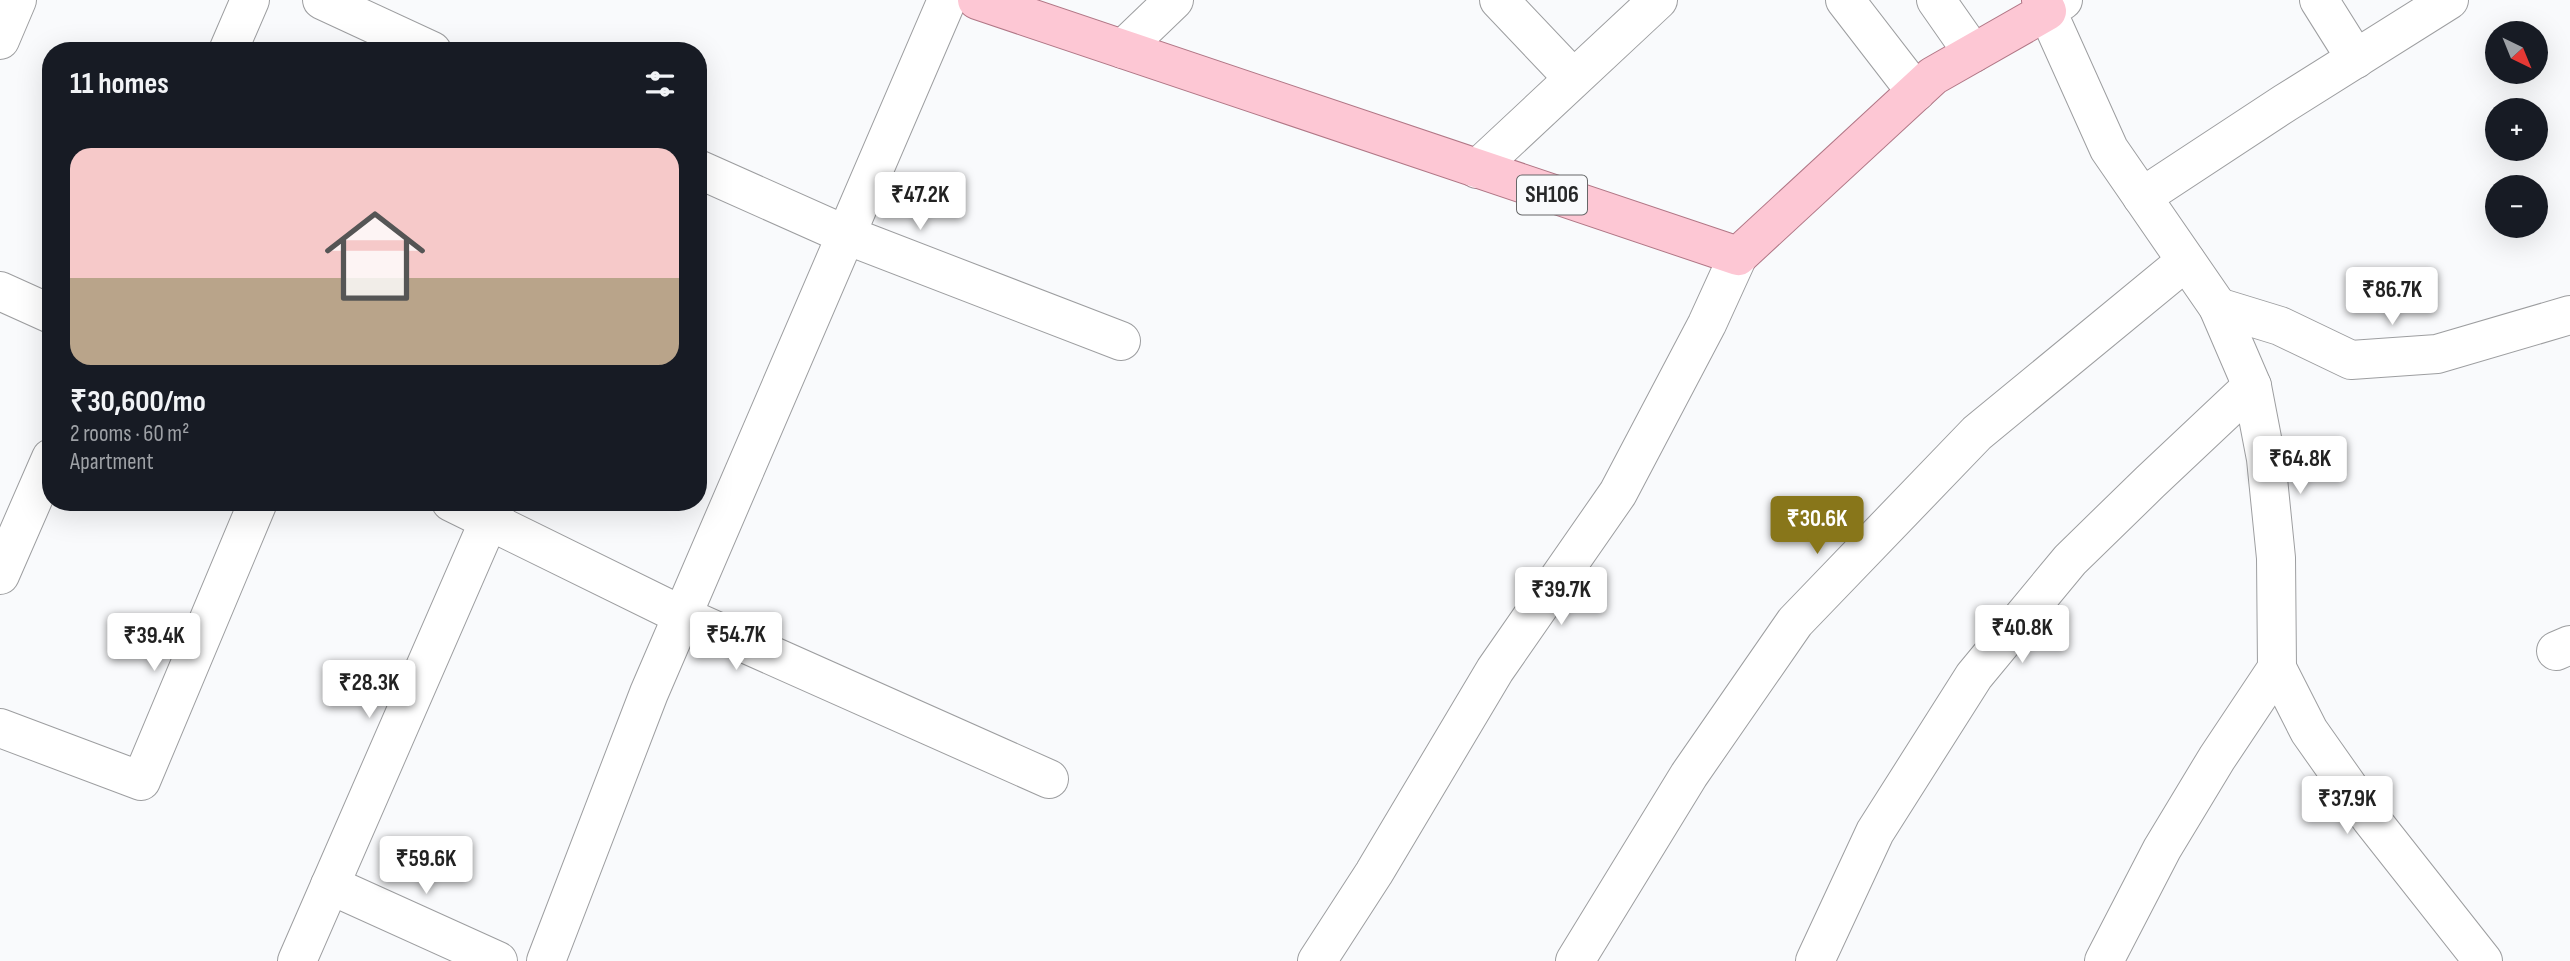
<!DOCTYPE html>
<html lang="en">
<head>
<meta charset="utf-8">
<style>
  :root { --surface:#171b24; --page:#20242c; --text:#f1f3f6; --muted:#9ea1a6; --line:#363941; --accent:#88761a }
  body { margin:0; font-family:"Sofia Sans Condensed",sans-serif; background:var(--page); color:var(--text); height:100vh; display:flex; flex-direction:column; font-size:26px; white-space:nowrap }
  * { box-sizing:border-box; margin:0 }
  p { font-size:23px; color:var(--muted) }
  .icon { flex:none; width:38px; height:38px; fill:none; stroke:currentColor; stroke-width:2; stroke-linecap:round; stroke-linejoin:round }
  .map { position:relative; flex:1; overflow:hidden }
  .details { position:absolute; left:42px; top:42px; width:665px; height:469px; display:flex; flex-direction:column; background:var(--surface); border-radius:28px; box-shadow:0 7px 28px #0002 }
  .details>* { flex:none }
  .needle { width:46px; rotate:137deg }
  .controls { position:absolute; left:2485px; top:21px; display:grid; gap:14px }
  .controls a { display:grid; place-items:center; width:63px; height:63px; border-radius:50%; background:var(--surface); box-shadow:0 7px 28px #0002; font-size:35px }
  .price { position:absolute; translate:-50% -60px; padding:0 16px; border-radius:7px; background:#fff; color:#222; font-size:23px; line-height:46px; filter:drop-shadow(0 2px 4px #0008) }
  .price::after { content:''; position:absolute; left:50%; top:42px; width:21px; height:16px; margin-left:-10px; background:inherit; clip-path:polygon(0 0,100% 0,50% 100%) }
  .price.on { background:var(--accent); color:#fff }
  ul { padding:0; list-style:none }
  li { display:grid; align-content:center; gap:14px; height:371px; padding:0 28px }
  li+li { border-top:2px solid var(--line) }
  li span { display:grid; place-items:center; height:217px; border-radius:21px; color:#555 }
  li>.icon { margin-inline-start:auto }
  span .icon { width:126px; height:126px; fill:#fffc; stroke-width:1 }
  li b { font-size:30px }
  h2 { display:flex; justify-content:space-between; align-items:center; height:84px; padding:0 28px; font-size:30px }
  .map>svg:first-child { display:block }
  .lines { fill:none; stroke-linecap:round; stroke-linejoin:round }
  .minor-casing { stroke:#9d9ea0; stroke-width:40 }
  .major-casing { stroke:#b17786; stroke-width:40 }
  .minor { stroke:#fff; stroke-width:38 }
  .major { stroke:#fdc7d4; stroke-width:38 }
  .labels { text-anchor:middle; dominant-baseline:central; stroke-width:6; stroke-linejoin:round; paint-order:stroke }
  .shield { fill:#f9fafc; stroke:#666768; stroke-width:2 }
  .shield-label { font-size:23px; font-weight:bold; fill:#272829 }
</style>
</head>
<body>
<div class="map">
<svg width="2570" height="961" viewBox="0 0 2570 961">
  <rect width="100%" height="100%" fill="#f9fafc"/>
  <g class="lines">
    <g class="minor-casing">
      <g id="minor">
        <polyline points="322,0 432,51"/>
        <polyline points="1499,0 1573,78"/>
        <polyline points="1845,0 1916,92"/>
        <polyline points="1936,0 1973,53"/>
        <polyline points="2063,0 2047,11 2109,149 2218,307 2252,386 2266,459 2276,558 2277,668 2217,758 2162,849 2104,961"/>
        <polyline points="2319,0 2356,59"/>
        <polyline points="0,40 17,0"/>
        <polyline points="1123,49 1174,0"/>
        <polyline points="228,51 250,0"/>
        <polyline points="698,169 846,235 1121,341"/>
        <polyline points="1477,169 1658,0"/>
        <polyline points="2142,197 2285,103 2449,0"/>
        <polyline points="0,291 51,314"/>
        <polyline points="2218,307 2280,326 2351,360 2437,354 2570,315"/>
        <polyline points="451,502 683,616 1049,779"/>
        <polyline points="0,575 51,458"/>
        <polyline points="2556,651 2570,645"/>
        <polyline points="2277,668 2309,731 2371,819 2483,961"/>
        <polyline points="0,728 141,781 258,502"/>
        <polyline points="330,885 498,961"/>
        <polyline points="297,961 497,502"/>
        <polyline points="546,961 649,693 947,0"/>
        <polyline points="1317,961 1374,873 1495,670 1618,493 1707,324 1738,256"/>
        <polyline points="1575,961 1689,775 1795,622 1977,433 2186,261"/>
        <polyline points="1815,961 1875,832 1974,676 2070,560 2150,482 2252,386"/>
      </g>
    </g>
    <g class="major-casing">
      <polyline id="major" points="977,0 1738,256 1933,76 2047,11 2041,0"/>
    </g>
    <use href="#minor" class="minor"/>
    <use href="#major" class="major"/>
  </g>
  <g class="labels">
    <rect class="shield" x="1517" y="175.5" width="70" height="39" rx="5"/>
    <g class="shield-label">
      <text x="1552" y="195">SH106</text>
    </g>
  </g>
</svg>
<div class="controls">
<a><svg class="needle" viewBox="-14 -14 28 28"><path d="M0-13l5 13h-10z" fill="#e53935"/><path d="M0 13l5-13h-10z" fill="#9ea1a6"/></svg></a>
<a>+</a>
<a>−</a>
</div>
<b class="price" style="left:920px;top:232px">₹47.2K</b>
<b class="price" style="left:2392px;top:327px">₹86.7K</b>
<b class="price" style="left:2300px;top:496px">₹64.8K</b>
<b class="price on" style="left:1817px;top:556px">₹30.6K</b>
<b class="price" style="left:1561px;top:627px">₹39.7K</b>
<b class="price" style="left:2022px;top:665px">₹40.8K</b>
<b class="price" style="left:736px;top:672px">₹54.7K</b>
<b class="price" style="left:154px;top:673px">₹39.4K</b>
<b class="price" style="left:369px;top:720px">₹28.3K</b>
<b class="price" style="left:2347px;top:836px">₹37.9K</b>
<b class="price" style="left:426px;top:896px">₹59.6K</b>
<section class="details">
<h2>11 homes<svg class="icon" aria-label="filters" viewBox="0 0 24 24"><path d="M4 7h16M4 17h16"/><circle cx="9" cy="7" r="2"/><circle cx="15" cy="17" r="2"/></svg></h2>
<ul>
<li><span style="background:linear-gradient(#f6c9c9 60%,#b9a48a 0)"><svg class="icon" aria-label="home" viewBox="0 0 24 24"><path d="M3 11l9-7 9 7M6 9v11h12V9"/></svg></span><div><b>₹30,600/mo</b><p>2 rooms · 60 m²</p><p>Apartment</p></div></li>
</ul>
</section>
</div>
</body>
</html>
